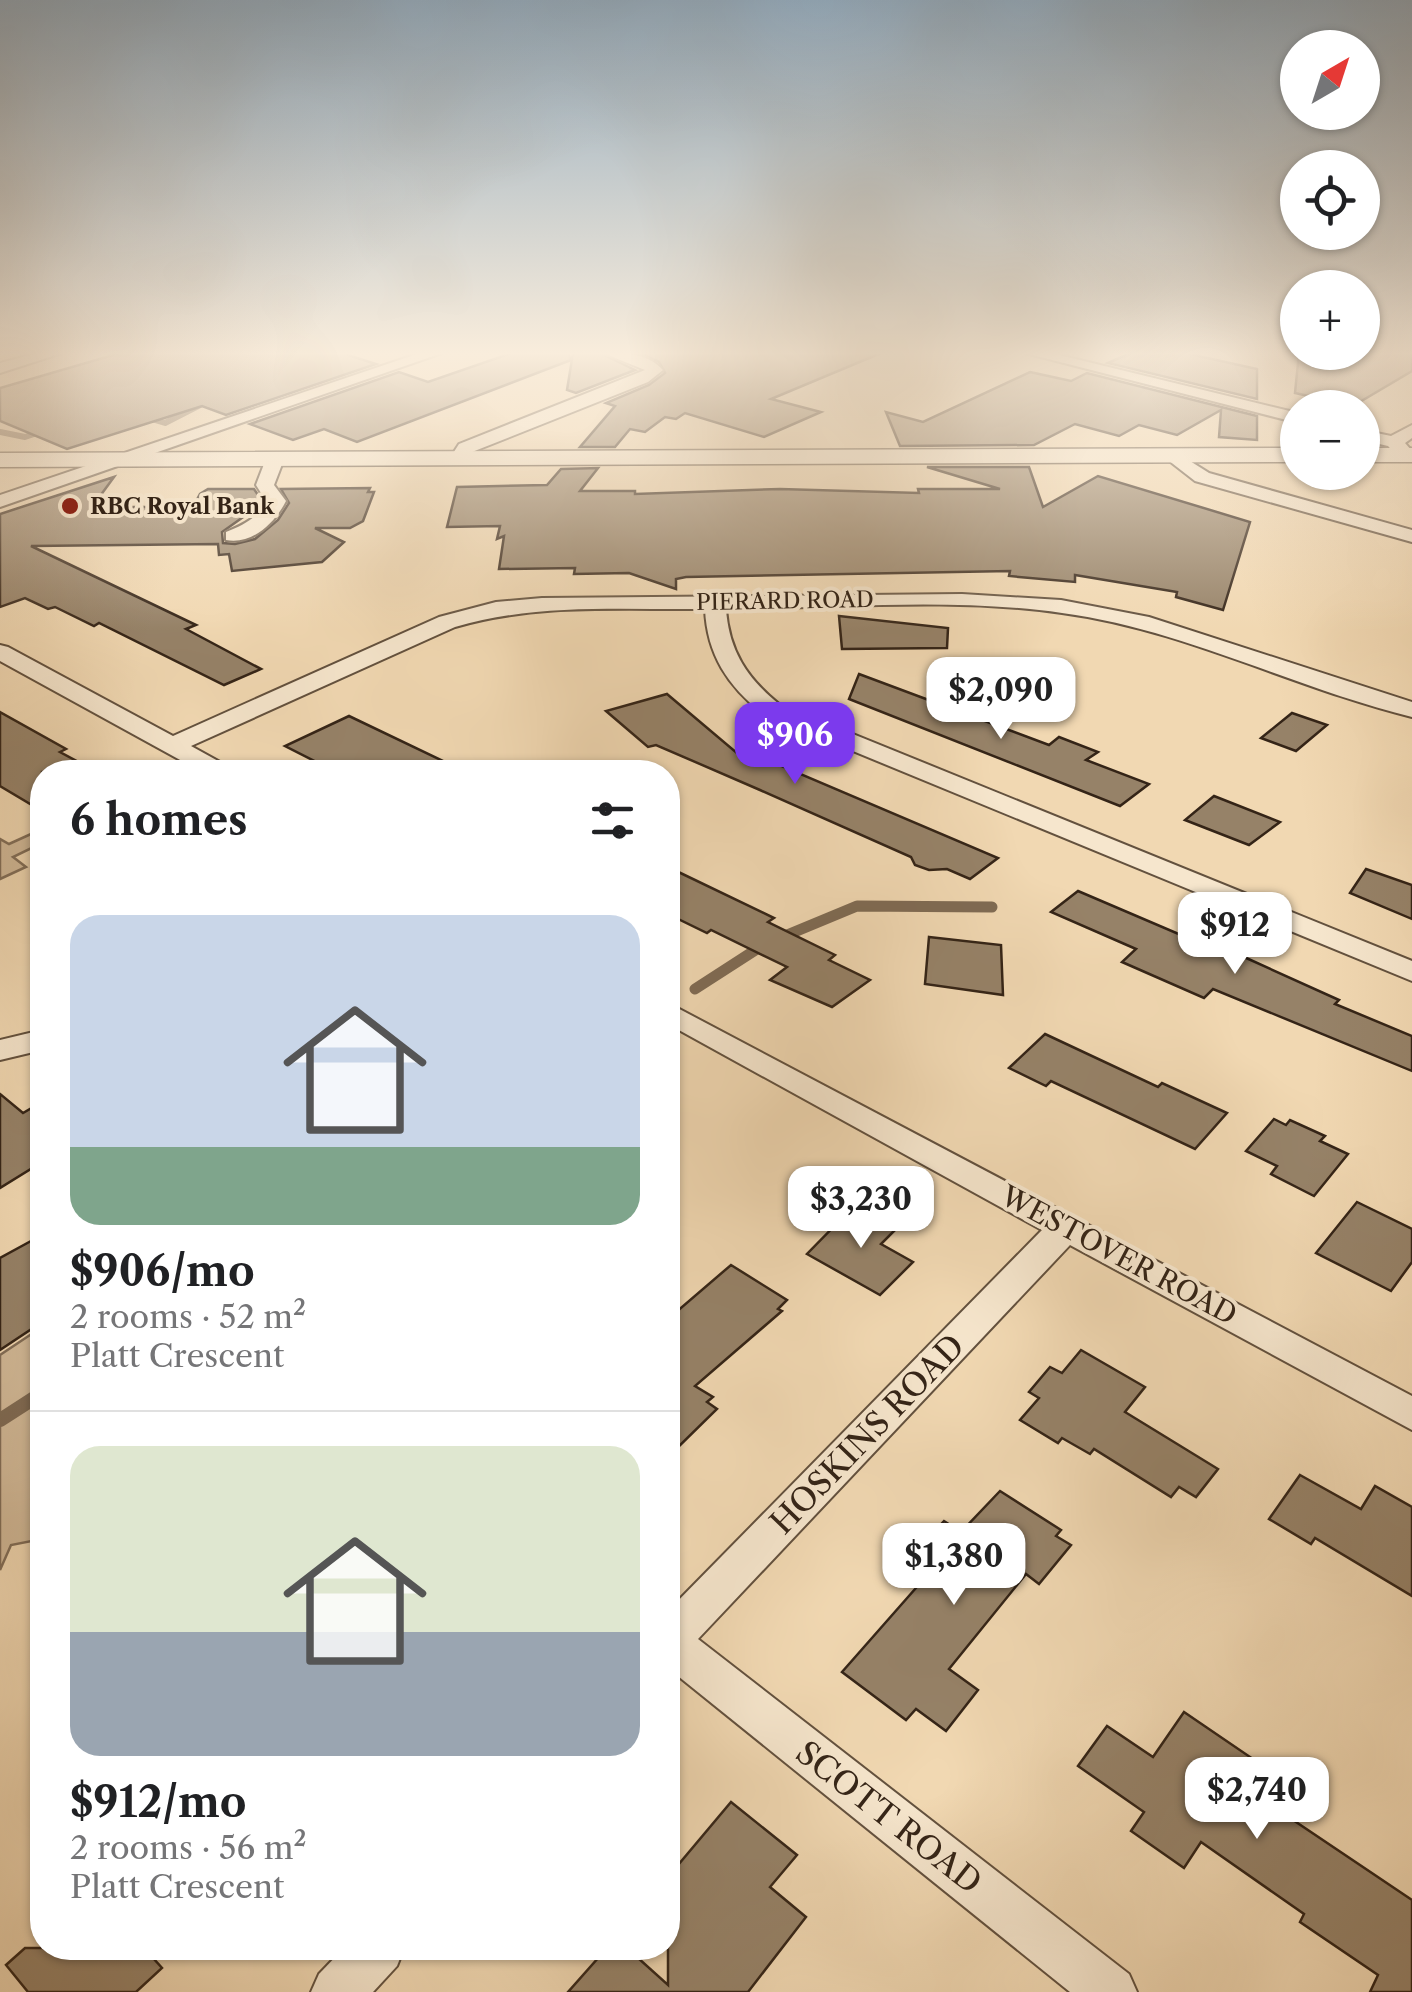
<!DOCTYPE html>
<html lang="en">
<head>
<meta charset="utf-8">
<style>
  :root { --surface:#fff; --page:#f2f2f2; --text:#202124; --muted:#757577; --line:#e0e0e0; --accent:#7c3aed }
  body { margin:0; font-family:"Libre Caslon Text",serif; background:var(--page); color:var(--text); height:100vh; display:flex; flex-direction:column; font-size:38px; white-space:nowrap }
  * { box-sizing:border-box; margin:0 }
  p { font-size:32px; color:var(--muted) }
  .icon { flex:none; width:55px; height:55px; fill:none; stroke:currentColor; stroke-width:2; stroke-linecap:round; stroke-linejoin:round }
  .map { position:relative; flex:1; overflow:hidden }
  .sheet { position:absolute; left:30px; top:760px; width:650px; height:1200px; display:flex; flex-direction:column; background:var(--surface); border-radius:40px; box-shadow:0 2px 8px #0004 }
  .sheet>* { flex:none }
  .needle { width:65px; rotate:39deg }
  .tools { position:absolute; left:1280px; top:30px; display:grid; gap:20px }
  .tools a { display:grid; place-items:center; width:100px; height:100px; border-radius:50%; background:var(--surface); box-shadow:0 2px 8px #0004; font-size:50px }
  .price { position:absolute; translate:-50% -85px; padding:0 22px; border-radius:20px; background:#fff; color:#222; font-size:32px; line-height:65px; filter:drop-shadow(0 2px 5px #0008) }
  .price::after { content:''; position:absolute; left:50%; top:60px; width:30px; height:22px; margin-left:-15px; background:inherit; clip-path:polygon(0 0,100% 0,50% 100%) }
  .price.active { background:var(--accent); color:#fff }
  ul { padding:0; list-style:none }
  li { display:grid; align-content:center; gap:20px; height:530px; padding:0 40px }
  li+li { border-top:2px solid var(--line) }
  li span { display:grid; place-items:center; height:310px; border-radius:30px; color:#555 }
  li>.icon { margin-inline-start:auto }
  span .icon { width:180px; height:180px; fill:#fffc; stroke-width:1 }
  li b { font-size:42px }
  h2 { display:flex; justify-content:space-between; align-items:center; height:120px; padding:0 40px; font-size:42px }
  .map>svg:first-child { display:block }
  .green { fill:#d1b998; stroke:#826e58; stroke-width:2.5 }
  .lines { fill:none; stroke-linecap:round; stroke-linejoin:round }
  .stream-far2 { stroke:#7f6b54; stroke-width:6 }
  .stream-far1 { stroke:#7f6b54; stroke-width:11 }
  .stream { stroke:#7f6b54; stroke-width:14 }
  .building { fill:#968268; stroke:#342417; stroke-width:2.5 }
  .minor-casing { stroke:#63513e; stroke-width:4 }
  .tertiary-casing { stroke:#63513e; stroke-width:3 }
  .minor { fill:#f6e6cd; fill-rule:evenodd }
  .tertiary { fill:#f6e6cd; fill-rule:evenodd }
  .poi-dot { fill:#8f2418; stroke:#f6e6cd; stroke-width:4 }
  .labels { text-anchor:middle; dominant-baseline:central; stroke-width:8; stroke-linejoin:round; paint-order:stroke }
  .far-poi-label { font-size:22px; font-weight:bold; fill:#342417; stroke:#f6e6cd; text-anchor:start }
  .far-street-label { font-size:22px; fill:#342417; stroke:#f6e6cd }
  .street-label { font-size:28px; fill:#342417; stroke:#f6e6cd }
  .near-street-label { font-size:32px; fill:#342417; stroke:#f6e6cd }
</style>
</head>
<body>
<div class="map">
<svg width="1412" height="1992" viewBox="0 0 1412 1992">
  <rect width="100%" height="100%" fill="#f1d8b2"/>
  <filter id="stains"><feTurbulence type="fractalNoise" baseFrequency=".002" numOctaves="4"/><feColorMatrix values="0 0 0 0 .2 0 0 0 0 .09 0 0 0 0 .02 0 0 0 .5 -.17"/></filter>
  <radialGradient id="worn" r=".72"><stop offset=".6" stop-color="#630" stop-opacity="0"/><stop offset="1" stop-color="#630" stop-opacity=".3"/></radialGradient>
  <g class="green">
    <polygon points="42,829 42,843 13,857 26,867 0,879 0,839 9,844"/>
    <polygon points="42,1327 42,1539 11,1545 0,1570 0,1355"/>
  </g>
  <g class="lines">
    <g class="stream-far2">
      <polyline points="145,417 165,423 206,402"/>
      <polyline points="0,432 25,437 46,430"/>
    </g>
    <polyline class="stream-far1" points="695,989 763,945 857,906 992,907"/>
    <polyline class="stream" points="0,1420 42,1393"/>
  </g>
  <g class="building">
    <polygon points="120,353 342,353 376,364 226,415 202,406 67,449 0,421 0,388"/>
    <polygon points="512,353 568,353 571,360 357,442 324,429 293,440 250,424 399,372 428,382"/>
    <polygon points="573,353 600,353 635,370 576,393 567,390"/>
    <polygon points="641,353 881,353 771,399 821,412 764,437 685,413 676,419 665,417 645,432 630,429 615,447 580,447 615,406 606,403 649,385 665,373 659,362"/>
    <polygon points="1130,353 1185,353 1257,369 1257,399 1108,363"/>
    <polygon points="1299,353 1412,353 1412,371 1353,406 1295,393"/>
    <polygon points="1030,372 1071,381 1087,373 1257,416 1257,440 1219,437 1221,410 1177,435 1139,425 1119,436 1075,424 1034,445 900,446 886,412 923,422"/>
    <polygon points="927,467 1029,467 1043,507 1098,476 1250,522 1223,610 1176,597 1177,592 1075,575 1075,582 1009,576 1010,571 686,577 676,579 676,589 629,573 574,574 575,568 499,569 504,536 497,539 500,526 447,527 457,487 547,485 561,469 598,468 580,491 635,491 635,494 780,489 919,493 918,489 1000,489"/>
    <polygon points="114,477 92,507 193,507 200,494 208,489 254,489 262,501 260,505 222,532 223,543 235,544 255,539 278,520 289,503 281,489 370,488 368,492 374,492 363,521 350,528 315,528 344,542 322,562 232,571 229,554 219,555 218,544 31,546 196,625 186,629 261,669 224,685 99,623 94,626 55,607 48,609 25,598 0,607 0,514"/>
    <polygon points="839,616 948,628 947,648 842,649"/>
    <polygon points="859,674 1049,745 1059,737 1098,752 1086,760 1149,784 1120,806 849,699"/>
    <polygon points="667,694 738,754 744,750 998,858 970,879 947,869 929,870 915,865 911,857 760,790 656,745 648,747 606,711"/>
    <polygon points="0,712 66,749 60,752 97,772 42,772 42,811 0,786"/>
    <polygon points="1292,713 1327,725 1296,751 1261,738"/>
    <polygon points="349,716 466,772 336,772 285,746"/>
    <polygon points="1214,796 1280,822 1249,845 1185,820"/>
    <polygon points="668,867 774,918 768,922 835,955 829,960 870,980 832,1007 770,980 787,967 711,930 707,933 668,914"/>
    <polygon points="1366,869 1412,885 1412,919 1350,893"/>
    <polygon points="1078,891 1202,944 1218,930 1256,945 1244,957 1339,1000 1335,1004 1412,1036 1412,1071 1213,989 1204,998 1122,962 1136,949 1051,912"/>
    <polygon points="929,937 1001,945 1003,995 925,984"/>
    <polygon points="1045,1034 1158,1087 1162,1083 1227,1113 1195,1149 1051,1081 1046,1086 1009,1068"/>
    <polygon points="0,1094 23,1113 42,1102 42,1162 0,1188"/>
    <polygon points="1274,1119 1286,1125 1290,1120 1325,1136 1320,1141 1348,1154 1314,1196 1271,1174 1277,1166 1246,1151"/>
    <polygon points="1357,1202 1412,1229 1412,1262 1391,1291 1316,1253"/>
    <polygon points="854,1206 896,1229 881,1244 913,1262 880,1295 807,1254"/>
    <polygon points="42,1235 42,1322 0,1350 0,1258"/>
    <polygon points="731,1265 787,1300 778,1309 782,1311 695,1386 713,1397 707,1402 717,1409 668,1457 668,1319"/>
    <polygon points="1081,1350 1145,1387 1125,1412 1218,1469 1196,1497 1179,1487 1171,1497 1094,1449 1090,1454 1062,1438 1058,1443 1020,1420 1039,1398 1029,1392 1050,1367 1062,1373"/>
    <polygon points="1300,1475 1361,1509 1375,1486 1412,1507 1412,1596 1315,1538 1311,1544 1269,1519"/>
    <polygon points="1000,1491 1061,1530 1056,1536 1071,1545 1039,1584 1026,1574 949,1669 978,1690 946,1731 916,1709 906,1720 842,1672 930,1572 910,1558 944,1521 961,1532"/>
    <polygon points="1184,1712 1253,1759 1238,1783 1412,1900 1412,1992 1370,1992 1378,1975 1300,1922 1304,1914 1201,1842 1184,1868 1131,1831 1144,1812 1078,1766 1107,1726 1153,1757"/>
    <polygon points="731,1802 797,1855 770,1887 806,1917 748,1992 568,1992 607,1948 627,1948 668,1985 668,1877"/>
    <polygon points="25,1948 144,1948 162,1968 136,1992 28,1992 6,1965"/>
  </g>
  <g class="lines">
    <g class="minor-casing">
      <g id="minor">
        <polygon points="38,353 62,353 0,373 0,363"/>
        <polygon points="420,353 442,353 0,507 0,495"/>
        <path d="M603 353C625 352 647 353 663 370L648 382 472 452 465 462H453L450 458 459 444 645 370Z"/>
        <polygon points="1025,353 1051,353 1298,413 1298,423"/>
        <polygon points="1412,425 1412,438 1405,443 1412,451 1412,459 1400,459 1388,446 1362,440 1362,430 1391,436"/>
        <polygon points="1174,451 1209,473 1412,530 1412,542 1195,481 1168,460 1168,452"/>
        <path d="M275 454 284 459 274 485 286 501C275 523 252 545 226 540V532C243 525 258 518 266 501L256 485 266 459Z"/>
        <path d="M962 594 1061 600 1149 617 1412 702V717C1294 688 1183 629 1062 613 952 597 836 608 726 609 729 651 747 678 779 704L1412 961V981L763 714C728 686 707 655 705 609 621 610 536 603 455 627L191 746 229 767 232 772H202L0 661V645L8 647 173 736 439 617 496 602 542 598Z"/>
        <polygon points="668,1003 1412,1396 1412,1430 1070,1245 698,1639 1129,1974 1137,1992 1070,1992 668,1668 668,1611 1042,1230 668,1024"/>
        <polygon points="42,1030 42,1050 0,1060 0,1040"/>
        <polygon points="344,1948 404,1948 397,1966 373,1992 311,1992 319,1974"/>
      </g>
    </g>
    <g class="tertiary-casing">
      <g id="tertiary">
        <polygon points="1298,448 1298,462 0,467 0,453"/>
        <rect x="1362" y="448" width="50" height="14"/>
      </g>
    </g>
    <use href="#minor" class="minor"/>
    <use href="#tertiary" class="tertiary"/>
  </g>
  <linearGradient id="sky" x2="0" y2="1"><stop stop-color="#92aabd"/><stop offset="0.56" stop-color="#f9eddc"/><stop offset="1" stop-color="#f9eddc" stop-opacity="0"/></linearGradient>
  <rect width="1412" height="631" fill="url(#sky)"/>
  <circle class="poi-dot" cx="70" cy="506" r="10"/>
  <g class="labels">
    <g class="far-poi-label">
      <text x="90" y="506">RBC Royal Bank</text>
    </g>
    <g class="far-street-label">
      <text transform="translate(785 601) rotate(-1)">PIERARD ROAD</text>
    </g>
    <g class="street-label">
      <text transform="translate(1119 1255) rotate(28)">WESTOVER ROAD</text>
    </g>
    <g class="near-street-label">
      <text transform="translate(867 1434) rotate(-46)">HOSKINS ROAD</text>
      <text transform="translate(889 1817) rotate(38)">SCOTT ROAD</text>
    </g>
  </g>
  <rect width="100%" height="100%" filter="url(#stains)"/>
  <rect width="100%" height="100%" fill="url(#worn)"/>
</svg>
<div class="tools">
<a><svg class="needle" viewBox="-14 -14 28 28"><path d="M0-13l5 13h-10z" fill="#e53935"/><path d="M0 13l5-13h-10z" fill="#757577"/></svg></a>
<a><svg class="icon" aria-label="locate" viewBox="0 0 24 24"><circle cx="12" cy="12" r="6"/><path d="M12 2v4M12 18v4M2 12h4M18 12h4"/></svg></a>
<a>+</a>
<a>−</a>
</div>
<b class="price" style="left:1001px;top:742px">$2,090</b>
<b class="price active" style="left:795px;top:787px">$906</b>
<b class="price" style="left:1235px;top:977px">$912</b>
<b class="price" style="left:861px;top:1251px">$3,230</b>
<b class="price" style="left:954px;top:1608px">$1,380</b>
<b class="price" style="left:1257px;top:1842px">$2,740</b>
<section class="sheet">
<h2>6 homes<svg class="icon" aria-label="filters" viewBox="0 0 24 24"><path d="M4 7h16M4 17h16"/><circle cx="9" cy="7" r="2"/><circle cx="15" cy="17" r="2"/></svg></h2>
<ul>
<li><span style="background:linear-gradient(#c9d6e8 75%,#7fa58c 0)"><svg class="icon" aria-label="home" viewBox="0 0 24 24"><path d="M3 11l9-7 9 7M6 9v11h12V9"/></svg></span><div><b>$906/mo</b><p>2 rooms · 52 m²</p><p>Platt Crescent</p></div></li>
<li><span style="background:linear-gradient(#dfe7d0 60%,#9aa5b1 0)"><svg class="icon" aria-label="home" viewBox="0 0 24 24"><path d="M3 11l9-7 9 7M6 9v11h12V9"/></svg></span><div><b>$912/mo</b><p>2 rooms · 56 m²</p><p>Platt Crescent</p></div></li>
</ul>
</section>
</div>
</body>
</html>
